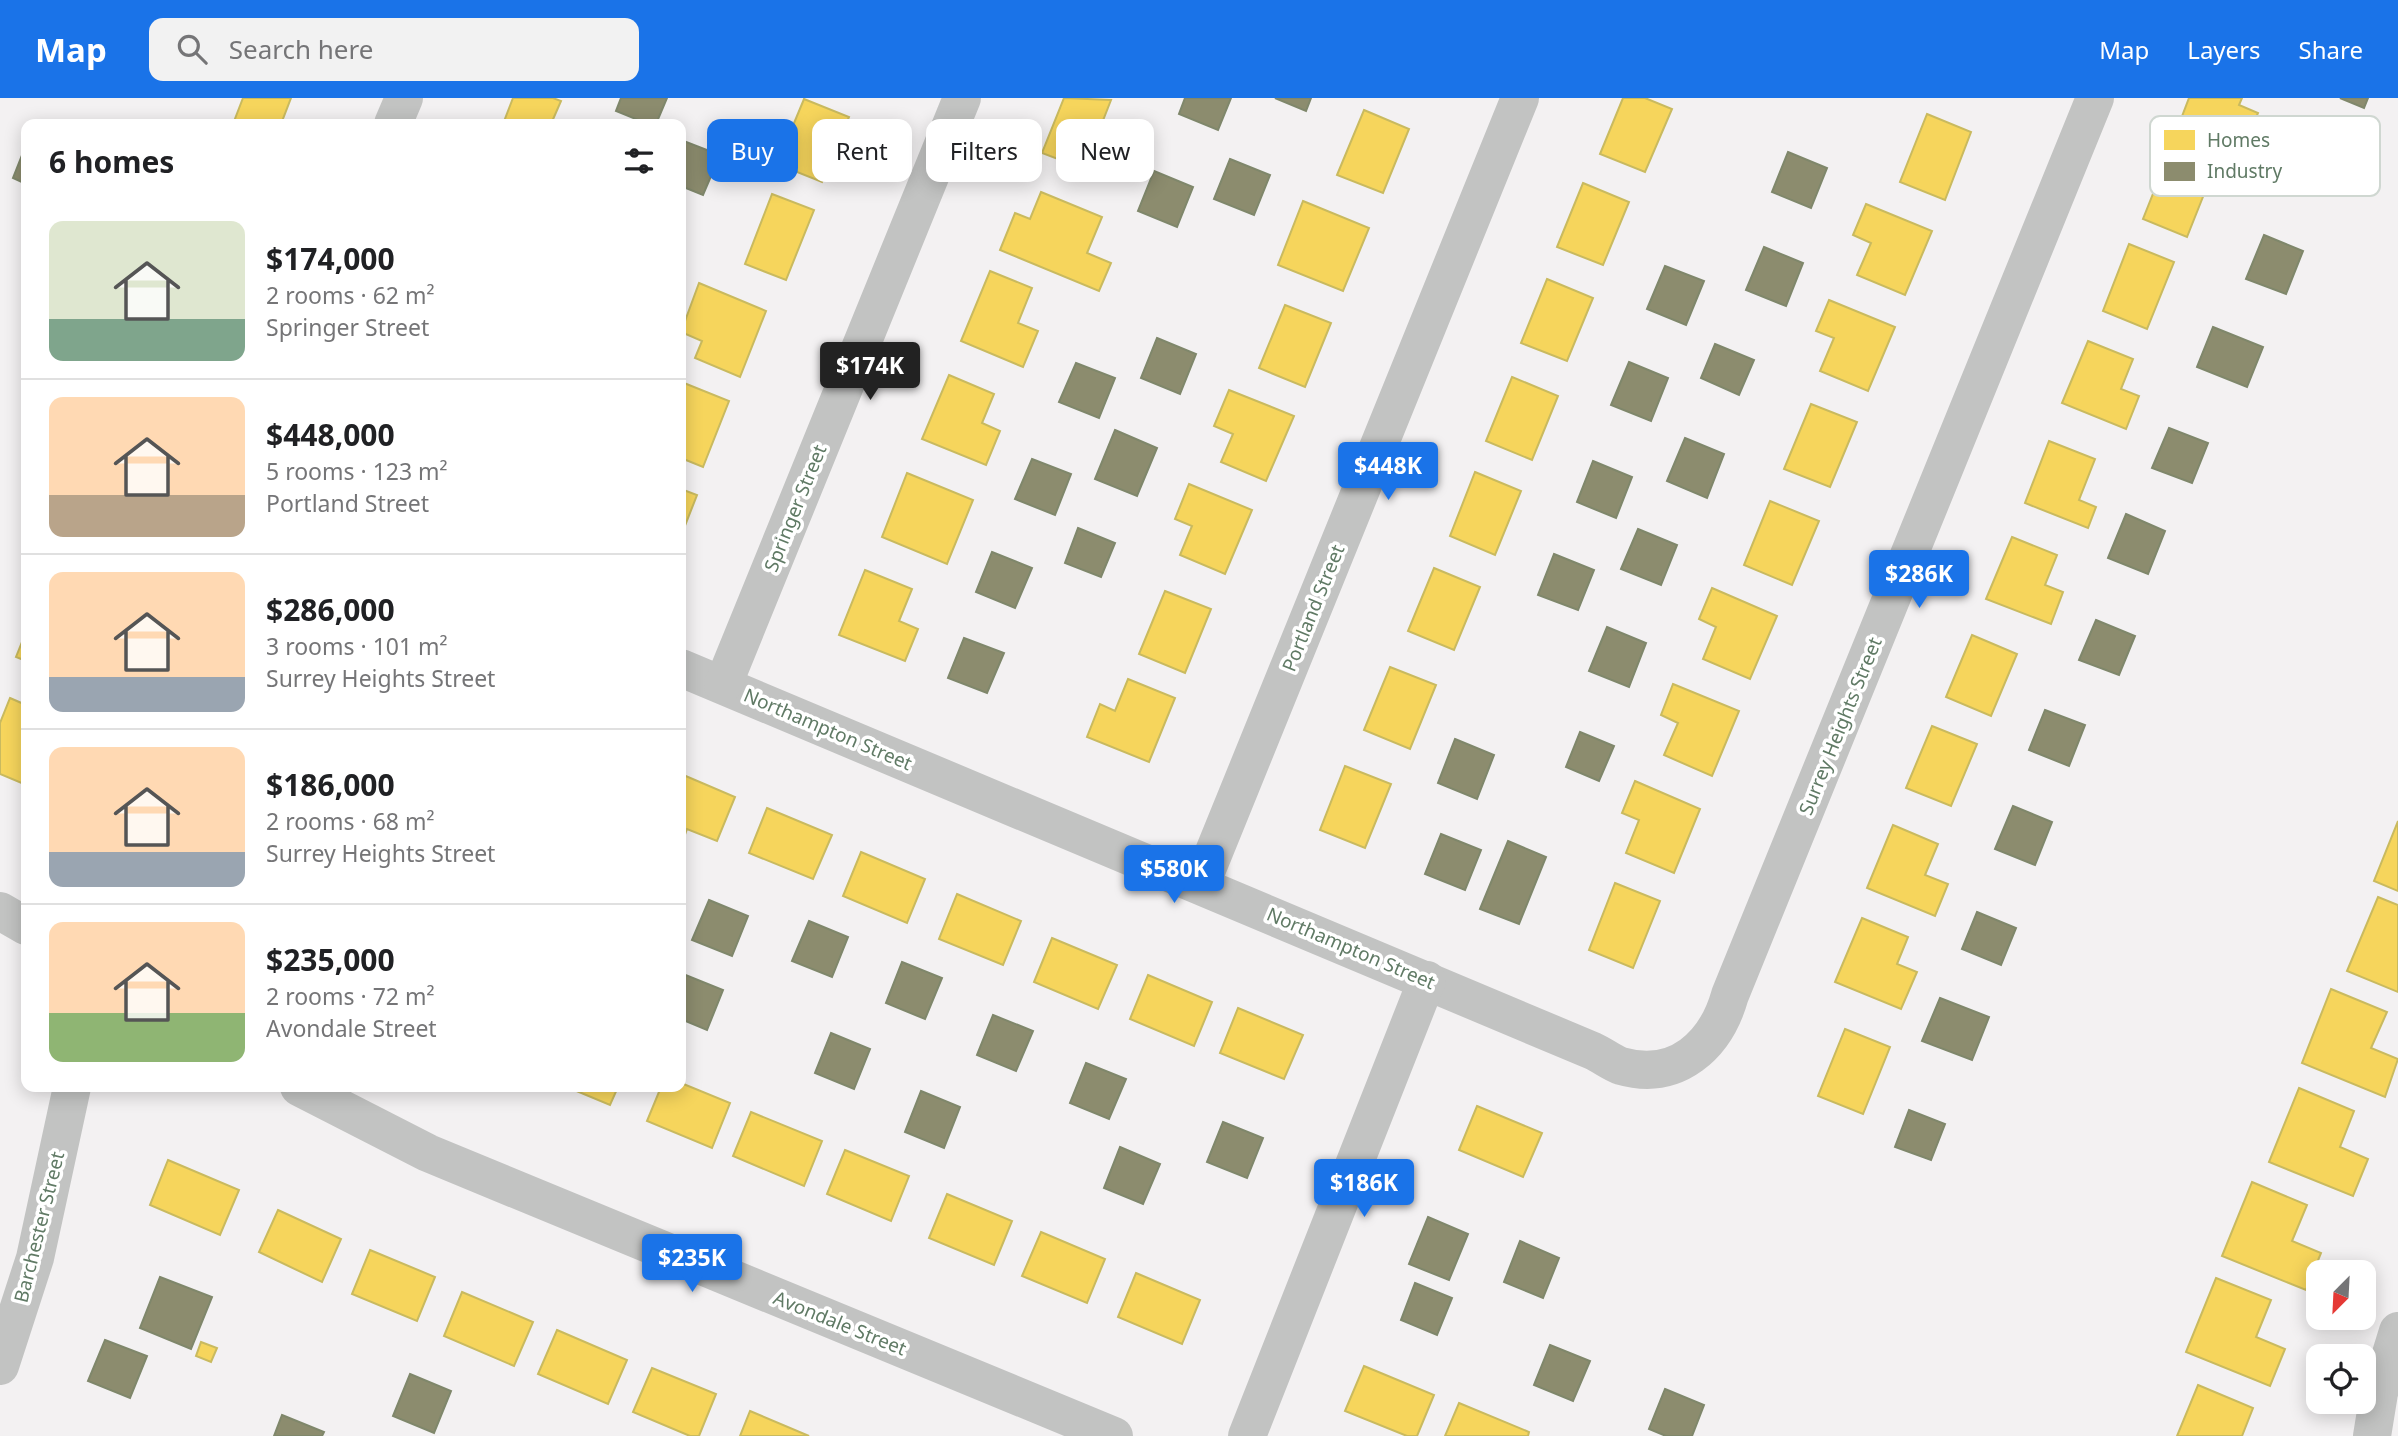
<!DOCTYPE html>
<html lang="en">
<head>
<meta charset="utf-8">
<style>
  :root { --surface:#fff; --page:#f2f2f2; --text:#202124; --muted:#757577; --line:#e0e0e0; --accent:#1a73e8 }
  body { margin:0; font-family:"Noto Sans",sans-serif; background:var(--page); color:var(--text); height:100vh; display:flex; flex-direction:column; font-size:26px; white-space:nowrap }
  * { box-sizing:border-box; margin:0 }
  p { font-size:23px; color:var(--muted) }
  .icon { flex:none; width:38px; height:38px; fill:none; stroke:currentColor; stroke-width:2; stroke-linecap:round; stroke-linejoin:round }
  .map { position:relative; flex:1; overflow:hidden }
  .drawer { position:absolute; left:21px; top:21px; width:665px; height:973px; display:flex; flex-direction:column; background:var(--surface); border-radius:14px; box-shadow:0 4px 18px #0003 }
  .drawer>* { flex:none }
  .hud { position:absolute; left:707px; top:21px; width:665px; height:63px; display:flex; gap:14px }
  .needle { width:46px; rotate:204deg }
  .buttons { position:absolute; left:2306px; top:1162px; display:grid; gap:14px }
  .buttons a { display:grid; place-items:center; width:70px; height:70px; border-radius:14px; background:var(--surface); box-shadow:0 4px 18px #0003; font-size:35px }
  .price { position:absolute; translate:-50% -60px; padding:0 16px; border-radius:7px; background:var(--accent); color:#fff; font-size:23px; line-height:46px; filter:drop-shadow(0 2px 4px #0008) }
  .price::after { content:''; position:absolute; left:50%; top:42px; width:21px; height:16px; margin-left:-10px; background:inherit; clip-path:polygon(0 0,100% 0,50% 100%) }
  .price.selected { background:#222; color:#fff }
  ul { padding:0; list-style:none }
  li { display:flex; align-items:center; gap:21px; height:175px; padding:0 28px }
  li+li { border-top:2px solid var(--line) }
  li span { display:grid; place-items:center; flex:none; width:196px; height:140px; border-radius:14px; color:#555 }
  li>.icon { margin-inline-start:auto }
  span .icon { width:84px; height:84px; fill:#fffc; stroke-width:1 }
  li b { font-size:30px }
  h2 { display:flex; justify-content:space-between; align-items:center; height:84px; padding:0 28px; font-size:30px }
  .tag { padding:0 24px; border-radius:14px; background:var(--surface); box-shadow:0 4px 18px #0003; font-size:24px; line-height:63px }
  .tag.selected { background:var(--accent); color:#fff }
  header { display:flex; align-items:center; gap:42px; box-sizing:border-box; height:98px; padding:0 35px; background:var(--accent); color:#fff }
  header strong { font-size:33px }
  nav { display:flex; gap:38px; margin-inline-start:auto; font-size:24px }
  .search { width:490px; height:63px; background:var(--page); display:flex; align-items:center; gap:18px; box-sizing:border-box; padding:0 24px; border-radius:14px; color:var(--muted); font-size:26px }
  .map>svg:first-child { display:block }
  .homes { fill:#f6d55c; stroke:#c9ba5f; stroke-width:2 }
  .industry { fill:#8c8c6e; stroke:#7f876b; stroke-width:2 }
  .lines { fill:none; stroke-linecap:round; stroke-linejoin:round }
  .minor { stroke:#c2c3c2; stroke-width:38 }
  .labels { text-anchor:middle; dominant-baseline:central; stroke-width:7; stroke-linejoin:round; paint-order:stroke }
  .street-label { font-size:19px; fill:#607a65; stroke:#fff }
  .key { fill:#fff; stroke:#cfd7d1; stroke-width:2 }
  .key-label { font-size:19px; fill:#607a65 }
</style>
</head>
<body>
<header>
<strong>Map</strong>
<div class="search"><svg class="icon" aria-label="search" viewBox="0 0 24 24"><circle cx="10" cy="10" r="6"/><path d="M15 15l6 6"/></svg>Search here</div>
<nav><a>Map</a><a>Layers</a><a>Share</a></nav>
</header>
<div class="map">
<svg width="2398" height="1338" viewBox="0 0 2398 1338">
  <rect width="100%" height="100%" fill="#f3f1f2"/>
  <g class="homes">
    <polygon points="243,0 291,0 281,26 233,26"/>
    <polygon points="513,0 553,0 561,3 551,26 503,26"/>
    <polygon points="1064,0 1111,2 1084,71 1042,55"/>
    <polygon points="1623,0 1645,0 1672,11 1645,74 1600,56"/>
    <polygon points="2189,0 2242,0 2239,7 2258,15 2244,47 2181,21"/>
    <polygon points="804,1 849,19 822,84 777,66"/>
    <polygon points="1364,12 1409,31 1383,95 1337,77"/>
    <polygon points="1927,16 1971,34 1945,102 1900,84"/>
    <polygon points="2170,53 2214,71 2187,139 2143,121"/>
    <polygon points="1583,85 1629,104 1603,167 1557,149"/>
    <polygon points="1041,94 1102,119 1087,155 1111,165 1099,193 1000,152 1015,115 1030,121"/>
    <polygon points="772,96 814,112 786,182 745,166"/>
    <polygon points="1303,103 1369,130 1343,193 1278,167"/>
    <polygon points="1866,106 1932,133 1905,197 1857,177 1871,145 1853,137"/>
    <polygon points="2129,146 2174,164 2147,231 2103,213"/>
    <polygon points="990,173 1032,190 1018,225 1038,233 1023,269 961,243"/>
    <polygon points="1547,181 1593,200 1567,263 1521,245"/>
    <polygon points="699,185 766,213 740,279 695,260 702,243 681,234"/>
    <polygon points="1829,202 1895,229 1868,293 1820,273 1834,240 1816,233"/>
    <polygon points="1285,207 1331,225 1305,289 1259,270"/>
    <polygon points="2088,243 2133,261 2121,291 2139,298 2126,331 2062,305"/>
    <polygon points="949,277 994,296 982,325 1000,333 986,367 922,341"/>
    <polygon points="1512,279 1558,298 1532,362 1486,343"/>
    <polygon points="684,285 729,303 703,369 681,360 681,294"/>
    <polygon points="1229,292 1294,318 1266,383 1221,364 1233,336 1214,328"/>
    <polygon points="1811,306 1857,324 1830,389 1784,371"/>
    <polygon points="2049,343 2095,361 2079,402 2096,409 2088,430 2025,405"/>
    <polygon points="1475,374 1521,393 1495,457 1450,438"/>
    <polygon points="907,375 973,402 947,466 882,439"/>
    <polygon points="1189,386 1252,412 1225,476 1180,457 1192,428 1175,421"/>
    <polygon points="681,391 697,397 681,438"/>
    <polygon points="1770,403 1819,423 1792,487 1744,467"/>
    <polygon points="2012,439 2057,457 2045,487 2063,494 2051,526 1986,501"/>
    <polygon points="1434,470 1480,489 1454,552 1408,533"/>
    <polygon points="865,472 912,491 899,523 918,531 905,563 839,537"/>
    <polygon points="1712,490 1777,518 1750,581 1703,561 1716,529 1699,521"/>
    <polygon points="1165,493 1211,511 1185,575 1139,556"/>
    <polygon points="26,534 26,563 16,559"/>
    <polygon points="1972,537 2017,556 1991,618 1946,599"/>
    <polygon points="1390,569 1436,587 1410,651 1364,632"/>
    <polygon points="1128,581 1175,600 1149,664 1087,639 1100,606 1115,613"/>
    <polygon points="1673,586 1739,613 1712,678 1664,657 1678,625 1661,617"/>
    <polygon points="10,600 26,607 24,686 0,676 0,625"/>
    <polygon points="1932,628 1977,646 1951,708 1906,690"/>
    <polygon points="1345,668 1391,686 1365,750 1320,732"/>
    <polygon points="681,676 735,699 717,743 687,731 681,748"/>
    <polygon points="1635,683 1700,711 1674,775 1626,755 1639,722 1622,715"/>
    <polygon points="767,710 832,737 813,781 749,755"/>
    <polygon points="2398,723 2398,793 2374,783"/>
    <polygon points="1893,727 1938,746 1925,777 1948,786 1935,818 1867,790"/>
    <polygon points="861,754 925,781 907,825 843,798"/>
    <polygon points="1615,785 1660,803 1633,870 1589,852"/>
    <polygon points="957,796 1021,823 1003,867 939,841"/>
    <polygon points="2378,799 2398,807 2398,894 2347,873"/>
    <polygon points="1862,820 1908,839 1897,866 1917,874 1901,911 1835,884"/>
    <polygon points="1052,840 1117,867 1098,911 1034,884"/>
    <polygon points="1148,877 1212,904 1194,948 1130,921"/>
    <polygon points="2331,891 2387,914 2371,950 2398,961 2385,999 2302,965"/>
    <polygon points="1238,910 1303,937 1284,981 1220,955"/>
    <polygon points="1845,931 1890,949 1863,1016 1818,998"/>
    <polygon points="681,985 730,1005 712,1050 647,1023 661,989 681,989"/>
    <polygon points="567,989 618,989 610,1007"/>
    <polygon points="2299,990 2354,1013 2340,1049 2368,1061 2353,1098 2269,1064"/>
    <polygon points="1477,1008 1542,1035 1523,1079 1459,1052"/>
    <polygon points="751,1014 822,1043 804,1088 733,1058"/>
    <polygon points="845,1052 909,1078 891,1123 827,1096"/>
    <polygon points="168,1062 239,1092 220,1137 150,1107"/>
    <polygon points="2252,1084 2307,1107 2292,1143 2321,1155 2306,1192 2222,1158"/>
    <polygon points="947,1096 1012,1123 994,1167 929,1140"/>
    <polygon points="278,1112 341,1141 322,1184 259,1154"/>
    <polygon points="1041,1134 1105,1161 1087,1205 1022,1178"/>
    <polygon points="370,1152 435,1179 417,1223 352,1196"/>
    <polygon points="1136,1175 1200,1202 1182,1246 1118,1219"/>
    <polygon points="2216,1180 2271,1202 2256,1239 2285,1251 2270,1288 2186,1254"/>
    <polygon points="462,1194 533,1224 514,1268 444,1238"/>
    <polygon points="557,1232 627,1262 608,1306 538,1276"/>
    <polygon points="201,1244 217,1250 211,1264 196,1258"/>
    <polygon points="1364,1268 1434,1297 1417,1338 1407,1338 1345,1313"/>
    <polygon points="652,1270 716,1296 699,1338 690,1338 633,1314"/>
    <polygon points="2198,1287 2253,1310 2242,1338 2177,1338"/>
    <polygon points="1459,1305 1529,1334 1528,1338 1445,1338"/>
    <polygon points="750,1313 809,1338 740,1338"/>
  </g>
  <g class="industry">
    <polygon points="621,0 667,0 656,26 648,26 616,13"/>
    <polygon points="1185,0 1231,0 1218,32 1179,16"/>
    <polygon points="1275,0 1311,0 1306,13"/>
    <polygon points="2340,0 2368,0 2364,10"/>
    <polygon points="681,42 720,57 703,97 681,88"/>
    <polygon points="26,47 26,86 13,80"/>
    <polygon points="1788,54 1827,70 1811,110 1772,94"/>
    <polygon points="1230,61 1270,77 1254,117 1214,101"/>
    <polygon points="1154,73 1193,89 1177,129 1138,113"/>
    <polygon points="2264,137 2303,153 2286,196 2246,181"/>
    <polygon points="1764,149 1803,165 1786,208 1746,192"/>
    <polygon points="1665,168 1704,183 1686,227 1647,211"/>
    <polygon points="2213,229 2263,249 2247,289 2197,269"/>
    <polygon points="1157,240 1196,256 1180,296 1141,280"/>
    <polygon points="1715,246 1754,262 1739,297 1701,280"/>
    <polygon points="1629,264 1668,280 1651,323 1611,307"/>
    <polygon points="1076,265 1115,280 1099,320 1059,304"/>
    <polygon points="2169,330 2208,345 2192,385 2152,370"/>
    <polygon points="1115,332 1157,350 1137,398 1095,381"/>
    <polygon points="1685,340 1724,356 1707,400 1667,383"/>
    <polygon points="1032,361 1071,376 1055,417 1015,401"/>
    <polygon points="1593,363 1632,379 1616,420 1577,404"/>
    <polygon points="2126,416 2165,433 2148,476 2108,460"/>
    <polygon points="1078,430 1115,445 1101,479 1065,465"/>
    <polygon points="1638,431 1677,447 1661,487 1621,471"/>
    <polygon points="992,454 1032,470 1015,510 976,494"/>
    <polygon points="1554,456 1594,472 1578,512 1538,497"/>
    <polygon points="2096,522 2135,538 2119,577 2079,562"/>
    <polygon points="1607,529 1646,545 1629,589 1589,573"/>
    <polygon points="964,540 1004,555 987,595 948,580"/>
    <polygon points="2045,612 2085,627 2069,668 2029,652"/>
    <polygon points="1580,634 1614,648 1599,683 1566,669"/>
    <polygon points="1455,641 1494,657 1477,701 1438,685"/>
    <polygon points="2013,708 2052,724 2035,767 1995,751"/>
    <polygon points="1441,736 1481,752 1465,792 1425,776"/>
    <polygon points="1508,743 1546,759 1519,826 1480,811"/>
    <polygon points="709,802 748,818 732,858 692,842"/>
    <polygon points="1977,814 2016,830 2001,867 1962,851"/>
    <polygon points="809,823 848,839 832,879 792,863"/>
    <polygon points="902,864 942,880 925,921 886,905"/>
    <polygon points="683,876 723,892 707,932 681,921"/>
    <polygon points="1940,900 1989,919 1972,962 1922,943"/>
    <polygon points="993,917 1033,933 1016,973 977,957"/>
    <polygon points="831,935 870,951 854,991 815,975"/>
    <polygon points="1086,965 1126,981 1109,1021 1070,1005"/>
    <polygon points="921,993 960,1009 944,1050 905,1034"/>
    <polygon points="1909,1012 1945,1026 1931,1062 1895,1049"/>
    <polygon points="1223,1024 1263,1040 1247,1080 1207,1064"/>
    <polygon points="1120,1049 1160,1066 1143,1106 1104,1090"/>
    <polygon points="1428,1119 1468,1136 1449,1182 1409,1166"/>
    <polygon points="1520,1143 1559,1160 1543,1200 1504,1184"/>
    <polygon points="160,1179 212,1199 191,1251 140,1230"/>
    <polygon points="1415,1185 1452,1200 1437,1237 1401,1222"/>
    <polygon points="105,1242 147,1258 130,1300 88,1283"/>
    <polygon points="1550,1247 1590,1263 1573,1303 1534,1287"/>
    <polygon points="410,1276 451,1293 434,1335 393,1318"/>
    <polygon points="1665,1291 1704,1307 1692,1338 1666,1338 1649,1331"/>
    <polygon points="282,1317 324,1334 322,1338 274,1338"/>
  </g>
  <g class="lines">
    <g class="minor">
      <polyline points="393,26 404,0"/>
      <path d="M681 570 1593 953C1602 957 1612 965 1621 968 1677 984 1716 947 1730 897L2095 0"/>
      <polyline points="723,587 962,0"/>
      <polyline points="1201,786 1520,0"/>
      <polyline points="0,813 26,828"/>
      <polyline points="299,989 428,1055 1114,1338"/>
      <polyline points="0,1268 35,1160 72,989"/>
      <polyline points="1247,1338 1427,882"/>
      <polyline points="2372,1338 2379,1295 2398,1233"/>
    </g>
  </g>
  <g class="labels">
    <g class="street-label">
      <text transform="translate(795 410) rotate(-68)">Springer Street</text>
      <text transform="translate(1313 510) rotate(-68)">Portland Street</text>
      <text transform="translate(1840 628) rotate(-68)">Surrey Heights Street</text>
      <text transform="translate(828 631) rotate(23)">Northampton Street</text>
      <text transform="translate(1351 850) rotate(23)">Northampton Street</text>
      <text transform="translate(39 1129) rotate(-76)">Barchester Street</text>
      <text transform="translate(840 1225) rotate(22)">Avondale Street</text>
    </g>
  </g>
  <rect x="2150" y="18" width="230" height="80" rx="10" class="key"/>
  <rect x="2164" y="32" width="31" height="20" fill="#f6d55c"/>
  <rect x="2164" y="64" width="31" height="19" fill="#8c8c6e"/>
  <g class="key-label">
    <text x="2207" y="49">Homes</text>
    <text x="2207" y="80">Industry</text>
  </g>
</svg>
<div class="buttons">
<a><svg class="needle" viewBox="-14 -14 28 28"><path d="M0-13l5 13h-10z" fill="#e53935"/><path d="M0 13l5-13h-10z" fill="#757577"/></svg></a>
<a><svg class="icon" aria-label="locate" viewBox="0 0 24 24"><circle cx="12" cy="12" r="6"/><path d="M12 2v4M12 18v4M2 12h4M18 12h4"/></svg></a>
</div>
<b class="price selected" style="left:870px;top:304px">$174K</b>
<b class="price" style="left:1388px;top:404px">$448K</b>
<b class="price" style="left:1919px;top:512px">$286K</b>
<b class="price" style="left:1174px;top:807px">$580K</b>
<b class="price" style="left:1364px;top:1121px">$186K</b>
<b class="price" style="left:692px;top:1196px">$235K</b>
<div class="hud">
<a class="tag selected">Buy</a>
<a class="tag">Rent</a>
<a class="tag">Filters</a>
<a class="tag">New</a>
</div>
<section class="drawer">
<h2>6 homes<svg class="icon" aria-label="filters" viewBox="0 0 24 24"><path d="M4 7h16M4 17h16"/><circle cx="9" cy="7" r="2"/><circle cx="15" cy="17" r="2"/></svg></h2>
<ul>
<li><span style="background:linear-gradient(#dfe7d0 70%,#7fa58c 0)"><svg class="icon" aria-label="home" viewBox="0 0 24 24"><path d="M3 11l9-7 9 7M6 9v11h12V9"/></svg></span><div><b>$174,000</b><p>2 rooms · 62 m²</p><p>Springer Street</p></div></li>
<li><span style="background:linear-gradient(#ffd9b3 70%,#b9a48a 0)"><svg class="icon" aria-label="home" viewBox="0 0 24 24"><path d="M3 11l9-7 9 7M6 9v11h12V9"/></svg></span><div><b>$448,000</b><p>5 rooms · 123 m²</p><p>Portland Street</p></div></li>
<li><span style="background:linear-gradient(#ffd9b3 75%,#9aa5b1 0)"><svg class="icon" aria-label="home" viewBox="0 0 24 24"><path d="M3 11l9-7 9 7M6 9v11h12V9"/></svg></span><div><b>$286,000</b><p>3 rooms · 101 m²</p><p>Surrey Heights Street</p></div></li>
<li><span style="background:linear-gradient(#ffd9b3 75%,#9aa5b1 0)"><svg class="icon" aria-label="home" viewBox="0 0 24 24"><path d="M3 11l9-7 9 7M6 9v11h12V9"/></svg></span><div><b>$186,000</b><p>2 rooms · 68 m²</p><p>Surrey Heights Street</p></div></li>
<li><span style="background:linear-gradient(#ffd9b3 65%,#8fb573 0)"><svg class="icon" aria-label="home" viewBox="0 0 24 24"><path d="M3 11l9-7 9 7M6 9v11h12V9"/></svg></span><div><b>$235,000</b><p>2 rooms · 72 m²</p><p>Avondale Street</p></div></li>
</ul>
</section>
</div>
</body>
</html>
